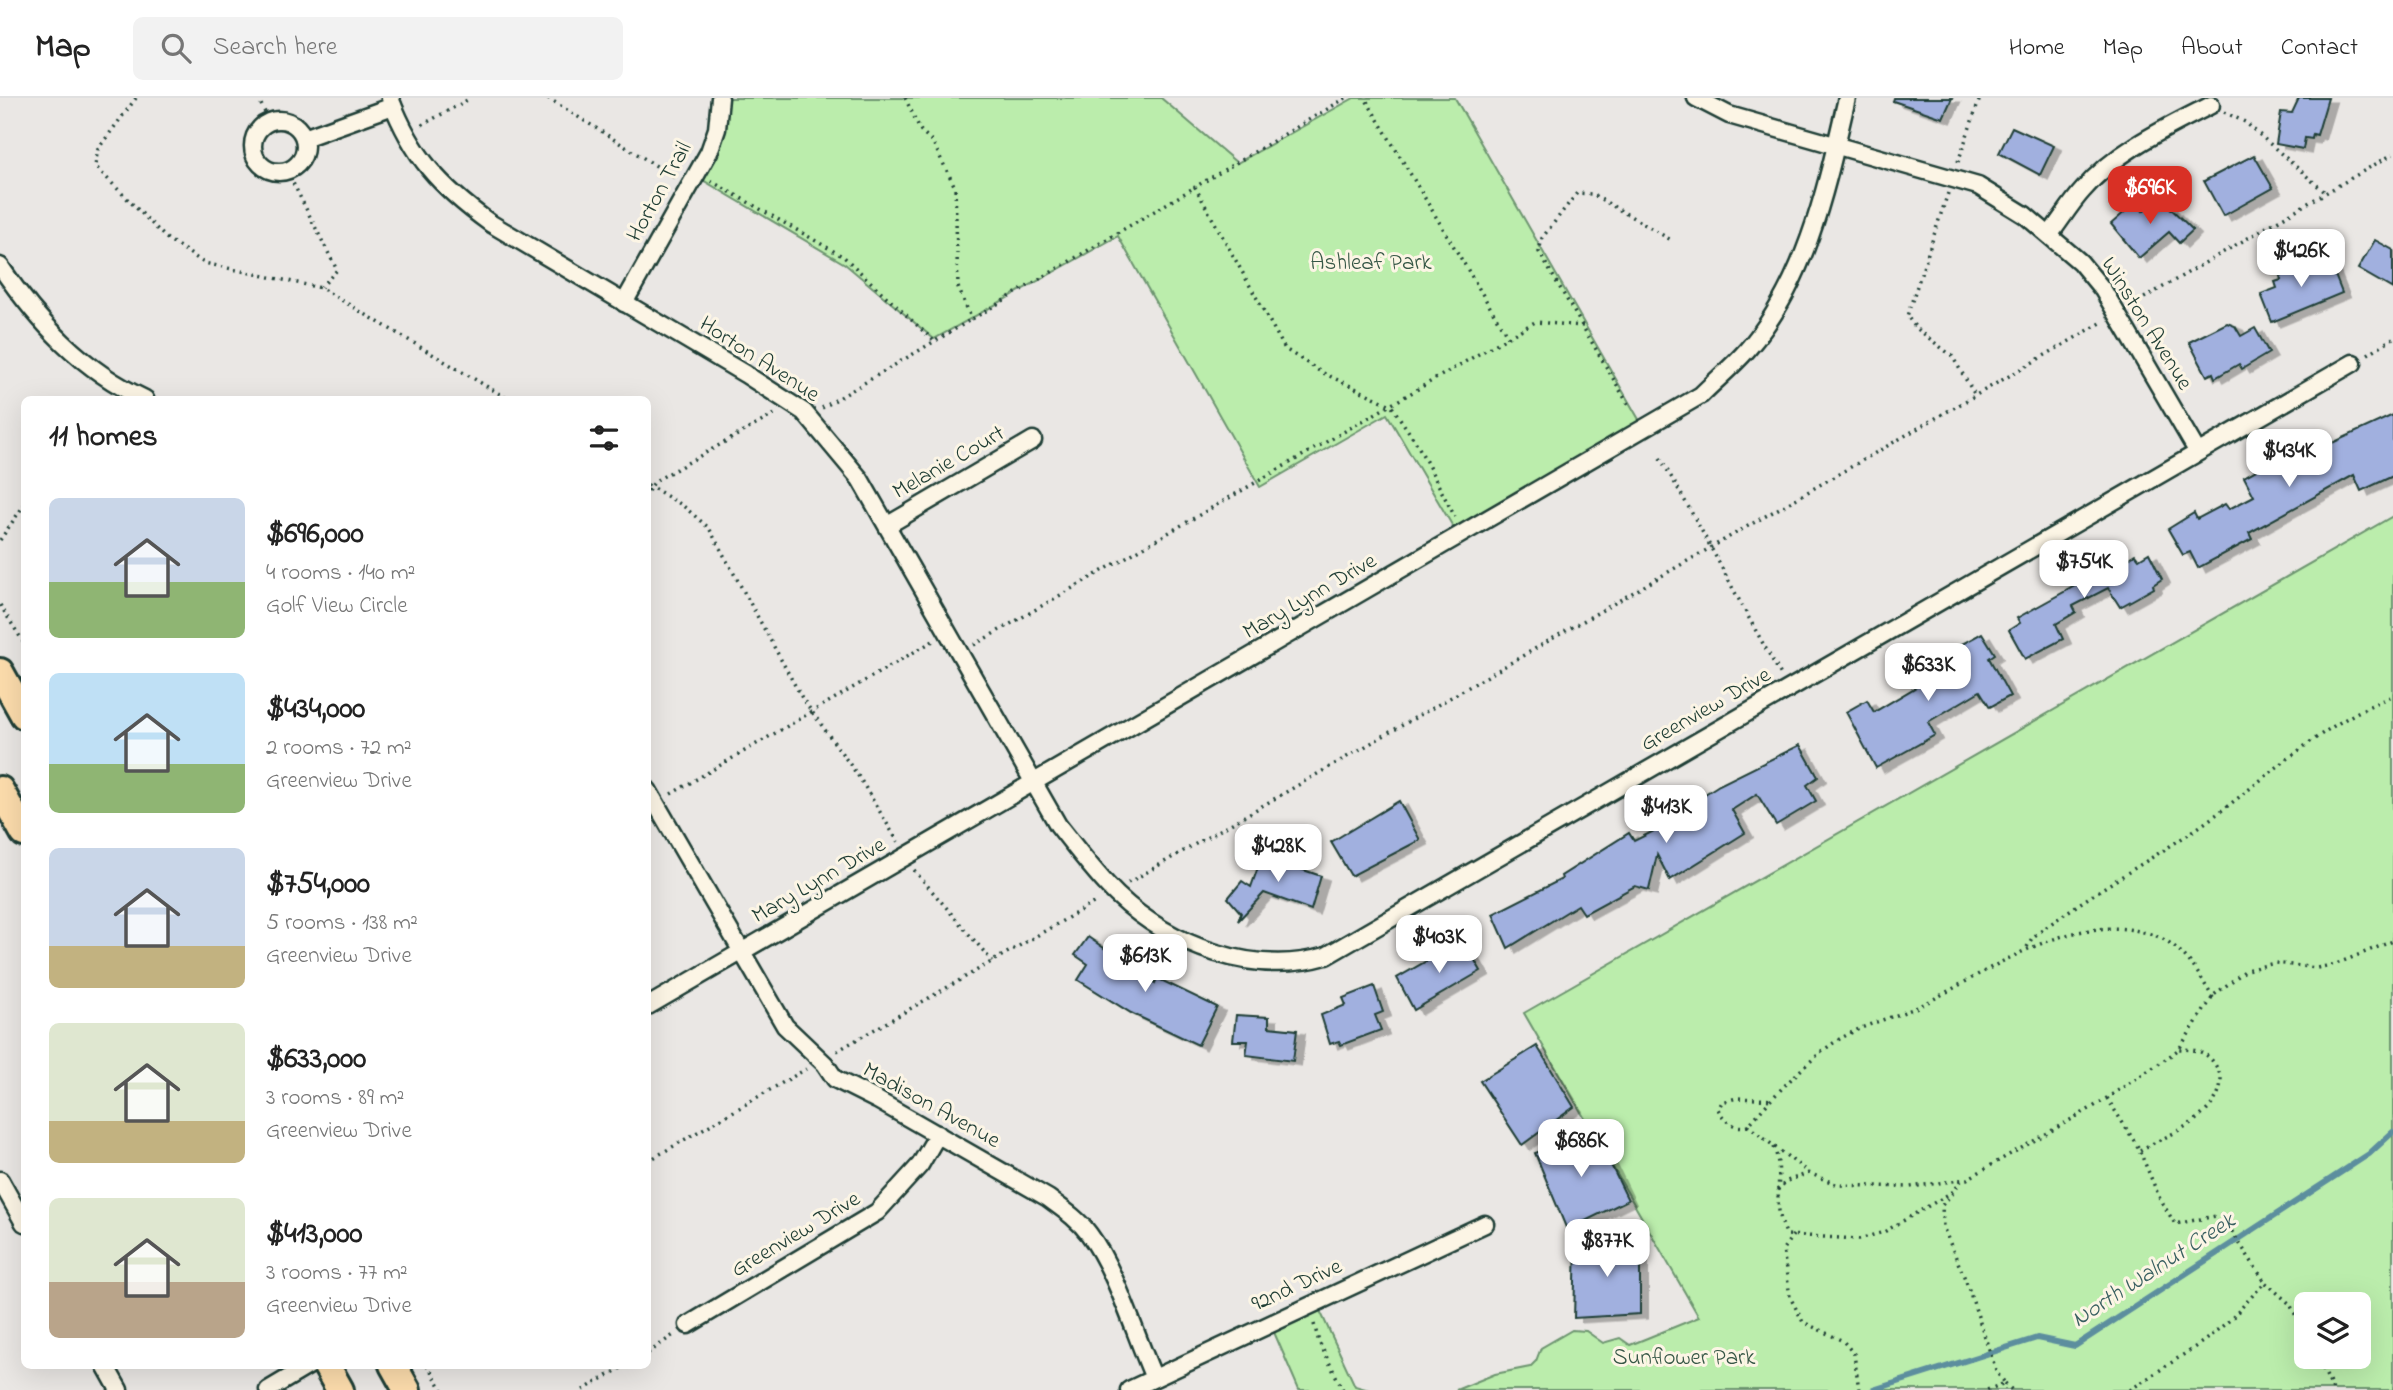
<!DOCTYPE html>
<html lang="en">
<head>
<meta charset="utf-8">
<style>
  :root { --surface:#fff; --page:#f2f2f2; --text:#222; --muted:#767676; --line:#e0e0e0; --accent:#d93025 }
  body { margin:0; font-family:"Indie Flower",sans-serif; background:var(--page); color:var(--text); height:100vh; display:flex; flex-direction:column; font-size:26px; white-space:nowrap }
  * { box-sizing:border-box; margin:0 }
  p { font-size:23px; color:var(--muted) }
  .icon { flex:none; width:38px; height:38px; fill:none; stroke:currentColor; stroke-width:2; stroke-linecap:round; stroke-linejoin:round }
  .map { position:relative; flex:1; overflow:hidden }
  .side { position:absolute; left:21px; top:298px; width:630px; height:973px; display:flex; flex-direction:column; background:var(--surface); border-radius:10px; box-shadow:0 7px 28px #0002 }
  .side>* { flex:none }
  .fabs { position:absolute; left:2294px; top:1194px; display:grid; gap:14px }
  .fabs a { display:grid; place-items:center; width:77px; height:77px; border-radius:10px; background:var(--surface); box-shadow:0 7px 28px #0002; font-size:35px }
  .price { position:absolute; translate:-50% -60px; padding:0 16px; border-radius:14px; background:#fff; color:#222; font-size:23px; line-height:46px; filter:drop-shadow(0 2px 4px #0008) }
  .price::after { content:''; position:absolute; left:50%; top:42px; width:21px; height:16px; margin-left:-10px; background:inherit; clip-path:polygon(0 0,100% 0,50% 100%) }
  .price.on { background:var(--accent); color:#fff }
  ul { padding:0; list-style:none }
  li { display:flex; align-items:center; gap:21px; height:175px; padding:0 28px }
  li span { display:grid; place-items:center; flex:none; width:196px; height:140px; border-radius:10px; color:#555 }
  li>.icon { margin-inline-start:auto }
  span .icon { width:84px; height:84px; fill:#fffc; stroke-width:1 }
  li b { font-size:30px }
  h2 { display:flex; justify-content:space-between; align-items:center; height:84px; padding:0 28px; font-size:30px }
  header { display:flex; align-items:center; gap:42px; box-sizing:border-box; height:98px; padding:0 35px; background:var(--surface); border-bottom:2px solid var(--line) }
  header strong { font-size:33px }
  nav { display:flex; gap:38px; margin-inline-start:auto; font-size:24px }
  .search { width:490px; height:63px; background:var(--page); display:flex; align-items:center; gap:18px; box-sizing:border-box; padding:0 24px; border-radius:10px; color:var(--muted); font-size:26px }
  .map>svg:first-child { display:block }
  .green { fill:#bbedac; stroke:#6d9570; stroke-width:2; fill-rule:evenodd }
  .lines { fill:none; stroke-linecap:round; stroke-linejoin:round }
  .stream { stroke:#5c8e9e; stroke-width:6 }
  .building { fill:#a1b0df; stroke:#1f3d34; stroke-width:2; filter:url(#shadow) }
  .minor-casing { stroke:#1f3d34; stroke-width:21 }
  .primary-casing { stroke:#1f3d34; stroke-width:32 }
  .path { stroke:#1f3d34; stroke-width:3.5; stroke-dasharray:2 5; stroke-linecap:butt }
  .minor { stroke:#fcf5e5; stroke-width:16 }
  .primary { stroke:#fcdcac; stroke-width:26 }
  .labels { text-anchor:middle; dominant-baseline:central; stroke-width:6; stroke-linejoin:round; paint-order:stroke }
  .street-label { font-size:23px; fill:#1f3d34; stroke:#fcf5e5 }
  .park-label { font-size:23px; fill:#365746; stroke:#fcf5e5 }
  .water-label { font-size:24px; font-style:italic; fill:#385f60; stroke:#fcf5e5 }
</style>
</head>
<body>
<header>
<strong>Map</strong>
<div class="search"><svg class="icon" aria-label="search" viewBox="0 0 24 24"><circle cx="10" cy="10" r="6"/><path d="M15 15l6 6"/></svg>Search here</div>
<nav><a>Home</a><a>Map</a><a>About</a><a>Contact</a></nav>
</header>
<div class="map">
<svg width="2393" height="1292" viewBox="0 0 2393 1292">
  <defs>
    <filter id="shadow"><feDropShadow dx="8" dy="4.5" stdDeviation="0" flood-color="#0004"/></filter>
  </defs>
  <rect width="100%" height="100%" fill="#eae7e4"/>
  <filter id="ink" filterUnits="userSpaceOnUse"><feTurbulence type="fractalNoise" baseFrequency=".0143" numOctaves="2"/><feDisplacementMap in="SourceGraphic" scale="14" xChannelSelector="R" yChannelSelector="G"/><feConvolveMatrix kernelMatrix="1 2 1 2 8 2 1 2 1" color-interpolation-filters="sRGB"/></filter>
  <g filter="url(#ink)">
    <g class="green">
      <polygon points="720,0 1161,0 1237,65 1354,0 1455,0 1645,332 1459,439 1387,316 1260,389 1118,138 934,241 845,166 696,78"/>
      <path d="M2393 418V1292H1456L1495 1276 1530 1269 1536 1263 1541 1250 1572 1232 1586 1233 1603 1245 1620 1240 1630 1247 1699 1219 1524 915ZM2306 1206H2359V1258H2306Z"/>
      <polygon points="1316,1204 1355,1288 1369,1292 1299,1292 1270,1225"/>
    </g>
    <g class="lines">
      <polyline class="stream" points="1873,1292 2037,1240 2075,1248 2369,1056 2393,1034"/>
    </g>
    <g class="building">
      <polygon points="1894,0 1952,0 1943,20 1893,3"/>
      <polygon points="2299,0 2328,0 2317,37 2313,36 2312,41 2305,40 2303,51 2276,46 2281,14 2292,15"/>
      <polygon points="2012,29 2054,48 2040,77 1999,55"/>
      <polygon points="2254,57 2273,90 2223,118 2204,83"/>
      <polygon points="2159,99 2193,132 2179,145 2169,134 2139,160 2111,126 2136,104 2143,113"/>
      <polygon points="2375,142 2393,152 2393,191 2358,171"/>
      <polygon points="2329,162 2342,195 2272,224 2261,196 2277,190 2275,184 2281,182 2280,178 2285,176 2292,163 2305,168"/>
      <polygon points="2227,225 2235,228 2241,238 2255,230 2269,255 2242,271 2239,266 2215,280 2213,275 2207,278 2189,244"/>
      <polygon points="2393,317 2393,378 2361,393 2354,377 2249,435 2252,441 2198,470 2190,454 2183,457 2168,431 2194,415 2197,421 2225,406 2229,411 2254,398 2244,379 2311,341 2317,352"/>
      <polygon points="2149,455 2162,481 2153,487 2154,490 2120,509 2108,490 2073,508 2076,514 2056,526 2063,541 2025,561 2009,532 2020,525 2017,520 2089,480 2087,475 2114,458 2121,465 2135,456 2139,461"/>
      <polygon points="1982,535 1995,556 1989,560 2010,598 1990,609 1980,593 1928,624 1935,637 1876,670 1846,614 1867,602 1874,614 1958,564 1953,551"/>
      <polygon points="1800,647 1818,679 1807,687 1816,703 1776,727 1757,696 1732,712 1745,735 1670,782 1657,757 1649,792 1635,788 1584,816 1578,807 1508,850 1493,816 1562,781 1561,778 1629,735 1634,743 1698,711 1694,703 1719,687"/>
      <polygon points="1399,703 1420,742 1351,778 1331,744"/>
      <polygon points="1280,754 1298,758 1295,769 1321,778 1311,812 1264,795 1238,823 1241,815 1228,800 1242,783 1251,789 1262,758 1277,764"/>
      <polygon points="1088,839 1155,885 1157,880 1217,909 1198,947 1131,915 1078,882 1088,866 1075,857"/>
      <polygon points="1463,842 1481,873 1414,912 1397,880"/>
      <polygon points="1374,888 1383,914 1375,917 1381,932 1341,947 1339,943 1330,946 1321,917 1346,907 1343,900"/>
      <polygon points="1236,917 1269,919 1269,929 1297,932 1293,963 1246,957 1248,943 1233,943"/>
      <polygon points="1537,948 1574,1009 1522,1047 1480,983"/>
      <polygon points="1595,1034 1628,1102 1567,1132 1535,1055"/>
      <polygon points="1640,1143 1640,1216 1574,1220 1576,1146"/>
    </g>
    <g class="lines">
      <g class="minor-casing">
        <g id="minor">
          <path d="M390 0C413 59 439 88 490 125L745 276 804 314 860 381 1058 727C1077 751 1096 777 1117 797 1171 848 1254 879 1326 858L2353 265"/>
          <polyline points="1696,0 1729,17 1978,88 2025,117 2080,164 2103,192 2197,353"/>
          <circle cx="279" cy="48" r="26"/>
          <polyline points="304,40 393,8"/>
          <path d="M2050 136C2061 122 2071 105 2083 92 2116 53 2166 30 2211 7"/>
          <path d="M0 168C38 224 82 272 145 301"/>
          <polyline points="624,205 709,54 717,31 720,0"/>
          <polyline points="888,427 1033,342"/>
          <path d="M648 692 785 928 825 966 835 981 877 1002 1048 1100C1063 1111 1078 1121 1089 1136 1116 1172 1135 1237 1154 1280"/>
          <path d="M648 908 1701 297C1716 282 1733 268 1747 252 1807 184 1827 86 1847 0"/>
          <polyline points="0,1082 24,1125"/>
          <polyline points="688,1227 877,1114 920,1067 938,1036"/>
          <polyline points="105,1267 119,1292"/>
          <polyline points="268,1292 310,1267"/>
          <polyline points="1129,1292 1485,1126"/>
        </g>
      </g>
      <g class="primary-casing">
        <g id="primary">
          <polyline points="0,574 24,617"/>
          <polyline points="0,692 24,735"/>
          <polyline points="326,1267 340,1292"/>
          <polyline points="393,1267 407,1292"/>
        </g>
      </g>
      <g class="path">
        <polyline points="136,0 98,51 95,68 166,140 204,165 321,190 508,301"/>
        <polyline points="258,0 269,23"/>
        <polyline points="548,0 677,81"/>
        <polyline points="905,0 921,33 932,43 955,89 958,189 972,222"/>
        <polyline points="1346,0 1195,89 1285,251 1321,274 1391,307 1417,346 1455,419"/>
        <polyline points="2224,14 2245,24 2326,95"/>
        <polyline points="422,27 471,0"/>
        <polyline points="1958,64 1980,0"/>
        <polyline points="287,73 337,172 321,189"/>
        <polyline points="711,83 844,159 935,244"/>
        <polyline points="1948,95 1907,218 1916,230 1952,258 1975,297"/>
        <polyline points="2132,207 2393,56"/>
        <polyline points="1508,239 1535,224 1583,228"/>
        <polyline points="2368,256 2393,240"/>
        <polyline points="1628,306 1539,154 1542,140 1577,95 1592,96 1673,143"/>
        <polyline points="822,310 1195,89"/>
        <path d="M1660 360C1703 431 1739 505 1781 577"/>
        <polyline points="648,387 682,407 709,430 802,600 859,679 898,744"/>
        <polyline points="648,393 655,383 777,315"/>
        <polyline points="0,442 24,407"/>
        <polyline points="0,507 24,545"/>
        <polyline points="974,547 1508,239 1365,0"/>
        <polyline points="671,696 933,543"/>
        <polyline points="914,772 992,863"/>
        <polyline points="1128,785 2101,225"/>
        <path d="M2027 849 2032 840C2084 799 2141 768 2196 731 2261 687 2318 626 2393 598"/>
        <path d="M2213 900C2196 871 2181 844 2147 835 2069 813 1990 873 1924 906 1899 918 1870 924 1845 938 1816 953 1769 1002 1748 1028L1809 1075 1838 1087 1910 1089 1967 1081 2093 1009 2163 963 2179 951 2214 897 2246 872 2275 865 2317 870 2336 866 2393 843"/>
        <polyline points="837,953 1097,803"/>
        <polyline points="2107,1000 2138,1049 2160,1101 2175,1126 2221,1117 2265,1184"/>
        <path d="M1748 1028C1734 1031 1724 1023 1718 1011L1722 1004 1737 1000 1774 1002"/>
        <path d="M1774 1049C1786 1082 1769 1102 1787 1137L1859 1141 1884 1134 1954 1093 1961 1083"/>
        <path d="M2140 1052C2169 1036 2222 1019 2221 979 2213 957 2202 951 2179 951"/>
        <polyline points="648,1063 806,971"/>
        <polyline points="1777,1092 1787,1083 1809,1075"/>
        <polyline points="1953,1095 1942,1107 1943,1129 1966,1183 1997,1275 2005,1285 1987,1292"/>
        <polyline points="1793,1137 1783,1151 1790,1199 1803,1224 1843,1243 1854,1256 1859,1292"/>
        <polyline points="1314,1226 1319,1244 1343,1292"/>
        <polyline points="648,1255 675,1236"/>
        <polyline points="2317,1258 2333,1292"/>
        <polyline points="427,1267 443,1292"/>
        <polyline points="2005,1285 2012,1292"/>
        <polyline points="583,1292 626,1267"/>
        <polyline points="2130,1292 2204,1243 2231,1221 2265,1184 2290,1206 2306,1238"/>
      </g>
      <use href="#minor" class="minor"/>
      <use href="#primary" class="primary"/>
    </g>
  </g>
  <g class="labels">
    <g class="street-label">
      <text transform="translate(660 94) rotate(-61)">Horton Trail</text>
      <text transform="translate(2146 226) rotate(58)">Winston Avenue</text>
      <text transform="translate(759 262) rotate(33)">Horton Avenue</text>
      <text transform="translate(949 365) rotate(-30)">Melanie Court</text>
      <text transform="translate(1310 499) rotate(-30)">Mary Lynn Drive</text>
      <text transform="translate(1706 612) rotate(-30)">Greenview Drive</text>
      <text transform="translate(819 783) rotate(-30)">Mary Lynn Drive</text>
      <text transform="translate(931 1008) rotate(29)">Madison Avenue</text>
      <text transform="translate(796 1137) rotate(-31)">Greenview Drive</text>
      <text transform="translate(1297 1188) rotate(-25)">92nd Drive</text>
    </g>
    <g class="park-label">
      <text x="1371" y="165">Ashleaf Park</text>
      <text x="1684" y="1260">Sunflower Park</text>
    </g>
    <g class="water-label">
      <text transform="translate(2154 1173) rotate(-33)">North Walnut Creek</text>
    </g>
  </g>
</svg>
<div class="fabs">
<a><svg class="icon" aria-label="layers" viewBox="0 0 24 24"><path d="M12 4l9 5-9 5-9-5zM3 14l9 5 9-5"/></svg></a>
</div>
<b class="price on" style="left:2150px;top:128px">$696K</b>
<b class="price" style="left:2301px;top:191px">$426K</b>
<b class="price" style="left:2289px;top:391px">$434K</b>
<b class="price" style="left:2084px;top:502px">$754K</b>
<b class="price" style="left:1928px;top:605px">$633K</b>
<b class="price" style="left:1666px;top:747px">$413K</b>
<b class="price" style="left:1278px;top:786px">$428K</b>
<b class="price" style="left:1439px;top:877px">$403K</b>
<b class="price" style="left:1145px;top:896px">$613K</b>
<b class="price" style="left:1581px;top:1081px">$686K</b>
<b class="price" style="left:1607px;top:1181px">$877K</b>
<section class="side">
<h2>11 homes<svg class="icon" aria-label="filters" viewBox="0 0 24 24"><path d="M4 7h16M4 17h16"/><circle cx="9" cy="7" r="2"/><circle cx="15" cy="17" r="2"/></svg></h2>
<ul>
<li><span style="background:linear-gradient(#c9d6e8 60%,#8fb573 0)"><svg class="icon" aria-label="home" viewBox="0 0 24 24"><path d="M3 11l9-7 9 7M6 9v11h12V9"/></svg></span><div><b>$696,000</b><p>4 rooms · 140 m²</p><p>Golf View Circle</p></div></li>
<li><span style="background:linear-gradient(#bfe0f5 65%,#8fb573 0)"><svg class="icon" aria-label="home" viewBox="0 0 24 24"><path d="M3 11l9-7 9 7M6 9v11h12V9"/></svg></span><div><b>$434,000</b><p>2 rooms · 72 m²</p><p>Greenview Drive</p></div></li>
<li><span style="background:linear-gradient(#c9d6e8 70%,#c2b280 0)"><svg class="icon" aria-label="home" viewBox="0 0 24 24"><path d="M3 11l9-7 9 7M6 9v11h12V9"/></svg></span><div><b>$754,000</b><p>5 rooms · 138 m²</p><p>Greenview Drive</p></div></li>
<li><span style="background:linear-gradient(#dfe7d0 70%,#c2b280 0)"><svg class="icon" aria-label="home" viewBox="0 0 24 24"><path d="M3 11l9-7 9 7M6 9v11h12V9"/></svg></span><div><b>$633,000</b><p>3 rooms · 89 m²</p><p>Greenview Drive</p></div></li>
<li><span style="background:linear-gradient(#dfe7d0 60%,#b9a48a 0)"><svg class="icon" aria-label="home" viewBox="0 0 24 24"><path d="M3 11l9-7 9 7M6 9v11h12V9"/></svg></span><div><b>$413,000</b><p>3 rooms · 77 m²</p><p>Greenview Drive</p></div></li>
</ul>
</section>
</div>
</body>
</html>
